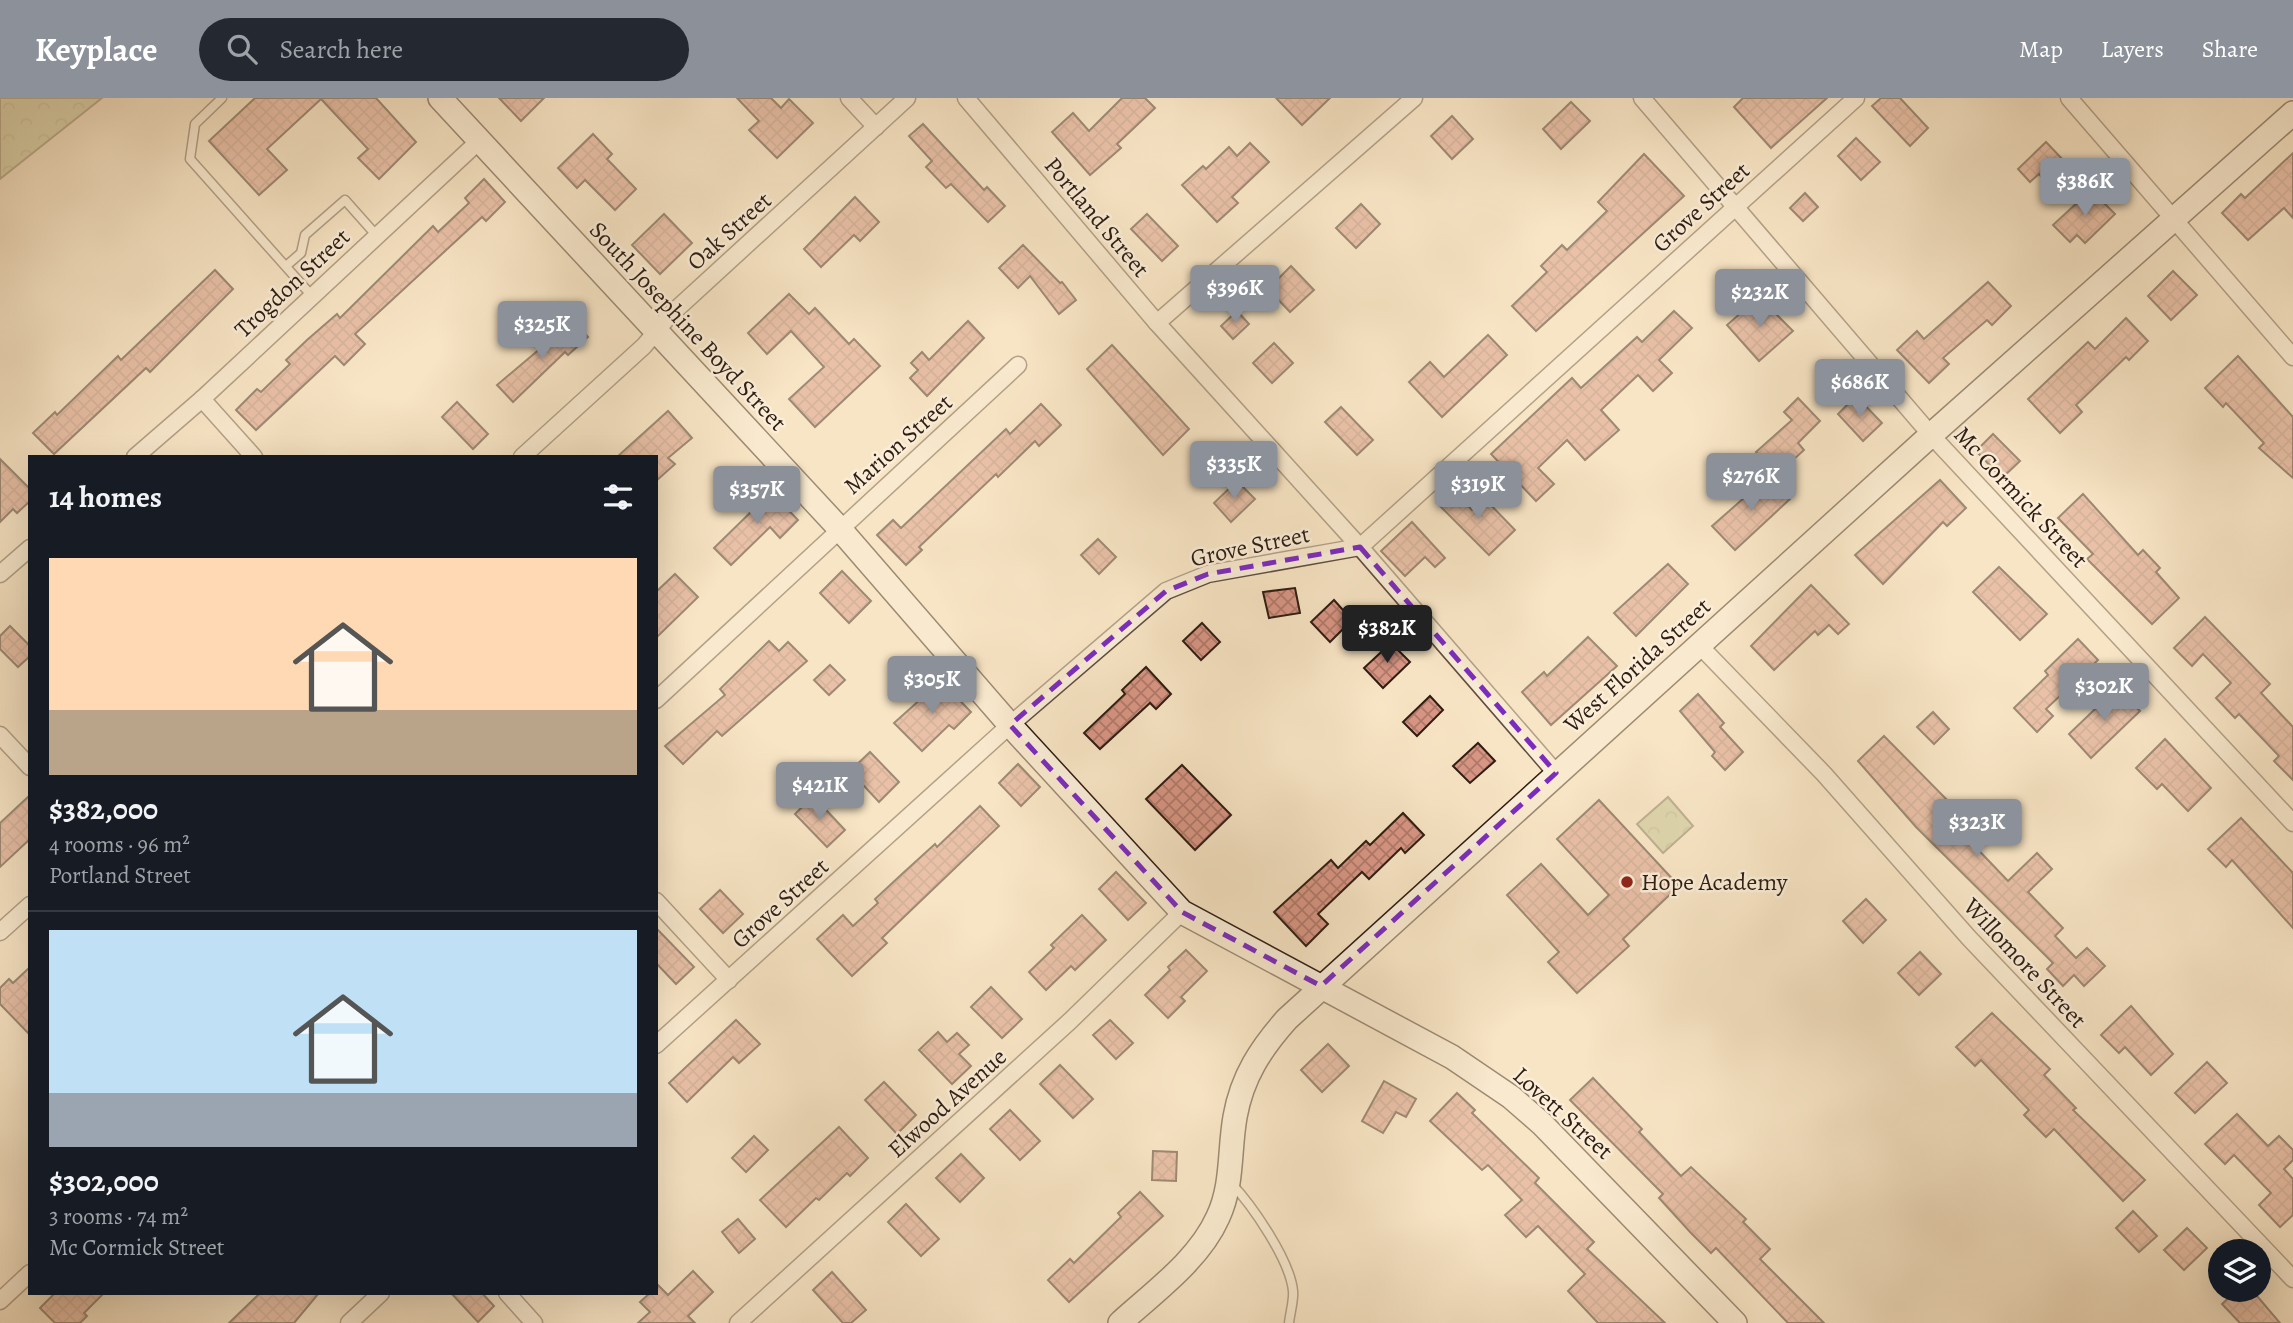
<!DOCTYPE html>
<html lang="en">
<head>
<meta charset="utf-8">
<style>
  :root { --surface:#171b24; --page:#242831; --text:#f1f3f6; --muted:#9ea1a6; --line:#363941; --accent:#8c9099 }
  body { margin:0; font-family:Alegreya,serif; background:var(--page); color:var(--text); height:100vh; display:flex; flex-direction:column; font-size:26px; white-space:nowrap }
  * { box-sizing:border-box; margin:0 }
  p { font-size:23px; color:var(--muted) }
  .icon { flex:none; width:38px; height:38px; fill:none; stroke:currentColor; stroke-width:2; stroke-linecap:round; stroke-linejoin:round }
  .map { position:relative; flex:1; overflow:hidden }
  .side { position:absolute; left:28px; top:357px; width:630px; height:840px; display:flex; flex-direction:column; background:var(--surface); border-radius:0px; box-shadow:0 7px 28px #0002 }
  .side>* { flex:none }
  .buttons { position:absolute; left:2208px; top:1141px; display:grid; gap:14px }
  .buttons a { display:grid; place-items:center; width:63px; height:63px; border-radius:50%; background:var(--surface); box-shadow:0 7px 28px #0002; font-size:35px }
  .price { position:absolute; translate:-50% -60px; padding:0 16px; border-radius:7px; background:var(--accent); color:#fff; font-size:23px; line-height:46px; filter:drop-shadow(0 2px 4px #0008) }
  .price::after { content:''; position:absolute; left:50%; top:42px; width:21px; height:16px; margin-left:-10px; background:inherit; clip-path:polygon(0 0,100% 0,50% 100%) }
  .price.current { background:#222; color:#fff }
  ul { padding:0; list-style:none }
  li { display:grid; align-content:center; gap:14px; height:371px; padding:0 21px }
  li+li { border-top:2px solid var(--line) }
  li span { display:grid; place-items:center; height:217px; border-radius:0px; color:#555 }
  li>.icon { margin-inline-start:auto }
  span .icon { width:126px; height:126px; fill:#fffc; stroke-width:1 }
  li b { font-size:30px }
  h2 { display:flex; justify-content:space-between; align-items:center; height:84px; padding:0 21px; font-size:30px }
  header { display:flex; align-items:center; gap:42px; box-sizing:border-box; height:98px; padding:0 35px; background:var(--accent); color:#fff }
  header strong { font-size:33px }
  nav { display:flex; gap:38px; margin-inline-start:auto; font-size:24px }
  .search { width:490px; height:63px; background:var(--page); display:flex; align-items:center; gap:18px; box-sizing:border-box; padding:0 24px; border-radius:38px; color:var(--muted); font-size:26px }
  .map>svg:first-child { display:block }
  .forest { fill:url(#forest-crowns); stroke:#787052; stroke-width:2 }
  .building { fill:url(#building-cross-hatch); stroke:#2f1c12; stroke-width:2 }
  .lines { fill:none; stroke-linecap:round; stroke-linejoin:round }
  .lane-casing { stroke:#614e3f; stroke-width:11 }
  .street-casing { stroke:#614e3f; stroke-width:19 }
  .secondary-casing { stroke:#2f1c12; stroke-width:26 }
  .lane { stroke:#faeed9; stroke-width:8 }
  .street { stroke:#faeed9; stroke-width:16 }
  .secondary { stroke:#faeed9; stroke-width:23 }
  .marked { fill:none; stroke:#7b2cbf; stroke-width:5; stroke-dasharray:14 9; stroke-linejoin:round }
  .poi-dot { fill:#8f2418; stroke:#faeed9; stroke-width:2.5 }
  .labels { text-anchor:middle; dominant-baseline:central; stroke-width:5; stroke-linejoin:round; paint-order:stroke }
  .street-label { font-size:24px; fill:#2f1c12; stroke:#faeed9 }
  .poi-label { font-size:24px; fill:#2f1c12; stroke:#faeed9; text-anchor:start }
</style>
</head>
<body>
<header>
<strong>Keyplace</strong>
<div class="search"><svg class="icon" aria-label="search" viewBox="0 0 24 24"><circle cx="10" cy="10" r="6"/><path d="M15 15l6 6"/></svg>Search here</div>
<nav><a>Map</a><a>Layers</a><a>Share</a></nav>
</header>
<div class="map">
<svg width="2293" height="1225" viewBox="0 0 2293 1225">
  <defs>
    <pattern id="forest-crowns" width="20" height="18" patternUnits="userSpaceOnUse" patternTransform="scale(1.75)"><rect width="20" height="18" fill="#c1c392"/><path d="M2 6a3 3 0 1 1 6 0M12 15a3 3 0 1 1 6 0" fill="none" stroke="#a6a77d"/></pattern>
    <pattern id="building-cross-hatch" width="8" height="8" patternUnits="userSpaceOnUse" patternTransform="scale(1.75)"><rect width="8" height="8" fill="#d99685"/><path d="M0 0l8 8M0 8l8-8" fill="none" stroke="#b07a6b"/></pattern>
  </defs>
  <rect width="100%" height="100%" fill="#f8e5c5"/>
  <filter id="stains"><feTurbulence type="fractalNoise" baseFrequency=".00286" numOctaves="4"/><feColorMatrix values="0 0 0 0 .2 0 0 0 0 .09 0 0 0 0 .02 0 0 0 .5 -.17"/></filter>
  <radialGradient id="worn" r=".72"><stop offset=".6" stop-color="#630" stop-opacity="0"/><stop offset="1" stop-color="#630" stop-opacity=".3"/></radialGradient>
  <g class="forest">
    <polygon points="0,0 102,0 0,81"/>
    <polygon points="1668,699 1693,728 1663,755 1637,726"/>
  </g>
  <g class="building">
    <polygon points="255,0 376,0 416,44 379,81 358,60 368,51 321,1 267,51 287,72 259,97 209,43"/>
    <polygon points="499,0 544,0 521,23"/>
    <polygon points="737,0 771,0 781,10 789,1 813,25 777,60 749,32 759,23"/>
    <polygon points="1122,0 1145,0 1155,10 1117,46 1121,50 1090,77 1052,34 1073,15 1089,33"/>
    <polygon points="1276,0 1330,0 1302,27"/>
    <polygon points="1743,0 1827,0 1771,50 1734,9"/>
    <polygon points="1881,0 1900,0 1928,30 1910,48 1872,8"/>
    <polygon points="1571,4 1590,23 1561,51 1543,31"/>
    <polygon points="1452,18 1473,41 1452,61 1431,38"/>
    <polygon points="923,26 984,92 987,89 1005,108 988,124 951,86 946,90 926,69 932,63 909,38"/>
    <polygon points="593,36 612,56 607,61 636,91 615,112 585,82 577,90 558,70"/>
    <polygon points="1856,40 1880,64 1861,82 1838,58"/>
    <polygon points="2046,44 2066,65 2046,84 2039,76 2030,84 2018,71"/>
    <polygon points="1250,45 1269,64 1232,99 1238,105 1217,124 1182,87 1203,68 1206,71 1229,49 1237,58"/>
    <polygon points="2293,55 2293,120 2284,110 2248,142 2222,115 2241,96 2245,100"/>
    <polygon points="1644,56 1684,98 1536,233 1512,208 1547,174 1541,168 1562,147 1567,152 1607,113 1598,104"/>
    <polygon points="484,81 505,104 486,123 482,119 355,236 365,246 344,267 335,258 256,332 236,312 257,291 261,294 290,266 286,262 307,242 337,216 340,220 433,128 438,134 469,105 465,100"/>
    <polygon points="2091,92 2115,116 2085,145 2077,137 2070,144 2053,127"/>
    <polygon points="1805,95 1818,109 1803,123 1790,110"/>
    <polygon points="855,99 879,124 860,143 854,137 821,169 804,151"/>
    <polygon points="1361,106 1380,126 1356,150 1336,130"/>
    <polygon points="664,116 692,145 660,176 632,147"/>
    <polygon points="1147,116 1178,148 1162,163 1131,131"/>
    <polygon points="1023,147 1060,185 1062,184 1076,202 1059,216 1030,178 1018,190 999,170"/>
    <polygon points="1291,168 1314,192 1290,214 1268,191"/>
    <polygon points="215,172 233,191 150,274 146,270 54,356 33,335 55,314 57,317 118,258 121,262"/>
    <polygon points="2173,173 2197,197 2171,222 2148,198"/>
    <polygon points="1988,184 2011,208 1992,227 1987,222 1943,260 1949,266 1929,285 1897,252 1917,233 1924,241"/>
    <polygon points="789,196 809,216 815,210 849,246 854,241 880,268 815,329 789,301 824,269 791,233 767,256 748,235"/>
    <polygon points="1759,199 1793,233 1759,263 1727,227"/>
    <polygon points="1237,213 1249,226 1233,241 1221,228"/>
    <polygon points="1674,213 1692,230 1659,262 1672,275 1653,293 1638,277 1601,312 1619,332 1585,362 1567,342 1538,370 1554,386 1536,403 1491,356 1572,280 1581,290 1637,239 1642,244"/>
    <polygon points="2126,220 2148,243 2129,262 2126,259 2076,307 2082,314 2060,335 2028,301 2088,244 2095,251"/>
    <polygon points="573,223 588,239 568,257 565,254 513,304 497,287"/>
    <polygon points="968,223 984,240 927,298 910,280 918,272 911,265 922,254 929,262"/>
    <polygon points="1488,237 1507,257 1442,319 1409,284 1430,264 1444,279"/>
    <polygon points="1274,245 1293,265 1272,285 1253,265"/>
    <polygon points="1112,247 1189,331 1163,357 1087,271"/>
    <polygon points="2238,258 2293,319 2293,380 2259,350 2264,345 2226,305 2223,309 2205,290"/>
    <polygon points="1856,298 1882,325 1863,343 1838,316"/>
    <polygon points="1798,300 1820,323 1798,345 1804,352 1778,376 1756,354 1792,322 1784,314"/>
    <polygon points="457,304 488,336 473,351 442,319"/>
    <polygon points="1041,306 1061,327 1039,348 1035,343 998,379 996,376 919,449 922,452 906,467 877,437 893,422 901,430 1006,331 1010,336"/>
    <polygon points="1341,309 1373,342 1357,357 1325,324"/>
    <polygon points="668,313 692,340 668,360 675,366 656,383 656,359 617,359"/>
    <polygon points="1993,336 2020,363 2002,380 1976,353"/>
    <polygon points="0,361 30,391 30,403 17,415 13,411 0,424"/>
    <polygon points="1769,378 1790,401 1735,452 1712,428"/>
    <polygon points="1940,382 1966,410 1947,428 1943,424 1883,486 1855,457"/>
    <polygon points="1237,383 1255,401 1231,424 1214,405"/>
    <polygon points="767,390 798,422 780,440 770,429 731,467 714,450 753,412 749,407"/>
    <polygon points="1452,390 1472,412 1484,400 1515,432 1489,457 1437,405"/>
    <polygon points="2083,396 2138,457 2143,452 2160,470 2156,474 2179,500 2152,526 2087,461 2093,456 2058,420"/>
    <polygon points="1412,424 1445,460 1435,469 1425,459 1405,478 1381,453"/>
    <polygon points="1098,441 1116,459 1099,476 1081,457"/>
    <polygon points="1668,466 1688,486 1636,538 1614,515"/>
    <polygon points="1999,469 2047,516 2020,542 1973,494"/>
    <polygon points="842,473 871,503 849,525 820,495"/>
    <polygon points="675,476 698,499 656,540 656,494"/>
    <polygon points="1811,487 1849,526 1838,536 1829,527 1818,537 1815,533 1774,572 1751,548"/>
    <polygon points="1295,490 1300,515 1269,520 1263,494"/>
    <polygon points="1334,502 1352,522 1330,544 1311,524"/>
    <polygon points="2205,519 2270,586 2261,595 2293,629 2293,682 2274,663 2279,658 2239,616 2235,620 2216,600 2231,585 2203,556 2192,568 2174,550"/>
    <polygon points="1202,525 1220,544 1201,562 1183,543"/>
    <polygon points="10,528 30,548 30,558 18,569 0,551 0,538"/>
    <polygon points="1588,539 1617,568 1551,627 1522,594 1544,574 1547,578"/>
    <polygon points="2078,541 2098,562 2046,611 2053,618 2037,634 2014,610 2048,577 2045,573"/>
    <polygon points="769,543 779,553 788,544 807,563 722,638 717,633 683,666 665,648 725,597 720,591"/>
    <polygon points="1391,545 1410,564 1383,590 1364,570"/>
    <polygon points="830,567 845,582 829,597 814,582"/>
    <polygon points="1146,569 1171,596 1156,611 1150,605 1100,651 1084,635 1125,596 1122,592"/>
    <polygon points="941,583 971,614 954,631 949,627 922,653 894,625"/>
    <polygon points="2117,590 2140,613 2091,660 2069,636"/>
    <polygon points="1698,596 1724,625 1720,629 1743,654 1725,672 1712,658 1715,654 1680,613"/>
    <polygon points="1430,598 1443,612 1417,638 1403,624"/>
    <polygon points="1933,614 1949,631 1934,646 1917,629"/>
    <polygon points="1884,638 1952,707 1955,703 1969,717 1960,726 1968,735 1965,738 2008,783 2037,755 2052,771 2028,794 2063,830 2055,838 2076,860 2087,850 2105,868 2084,888 2074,877 2063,888 2047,871 2053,865 1916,729 1858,663"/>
    <polygon points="2165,641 2211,690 2188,713 2162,686 2157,691 2136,670"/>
    <polygon points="1478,645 1495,663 1470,685 1453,668"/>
    <polygon points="870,654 899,684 879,704 850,673"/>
    <polygon points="1018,666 1040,689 1021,708 999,685"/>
    <polygon points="1182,667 1231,717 1195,752 1146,701"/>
    <polygon points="30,697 30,741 0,769 0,725"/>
    <polygon points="813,698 845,732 827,749 795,716"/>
    <polygon points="1599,702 1679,788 1623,841 1629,848 1577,895 1548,864 1559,854 1507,797 1541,766 1588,817 1609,797 1557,741"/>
    <polygon points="980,708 999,728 882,840 887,845 852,878 817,841 843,817 853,828 878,805 875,801 902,776 935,746 937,749"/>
    <polygon points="1403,715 1424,737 1405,755 1401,750 1369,781 1362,774 1318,816 1328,826 1306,848 1274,814 1331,762 1338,770 1366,743 1370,747"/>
    <polygon points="2241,720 2293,775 2293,830 2232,762 2226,769 2208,751"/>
    <polygon points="1116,774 1146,805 1128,822 1099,791"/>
    <polygon points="720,792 743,816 723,835 700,811"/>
    <polygon points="1866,801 1886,822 1863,845 1843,823"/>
    <polygon points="1082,817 1106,842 1075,872 1071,868 1046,892 1029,874 1054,850 1051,847"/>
    <polygon points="656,830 694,869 676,886 656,865"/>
    <polygon points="1186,852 1207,873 1181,899 1185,903 1168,920 1145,897 1170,872 1168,869"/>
    <polygon points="1920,854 1941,876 1919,897 1898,875"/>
    <polygon points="30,869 30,937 0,906 0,890 9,881 13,885"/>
    <polygon points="991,889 1022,921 1002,940 971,909"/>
    <polygon points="2131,908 2173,956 2151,977 2125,949 2119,955 2101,937"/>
    <polygon points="1992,915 2050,971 2044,977 2076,1010 2073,1012 2145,1082 2123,1103 2054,1031 2046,1039 2024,1017 2029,1012 1981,962 1975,968 1956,949"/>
    <polygon points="736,922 760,946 739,965 733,959 687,1004 669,985"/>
    <polygon points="1110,922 1133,945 1116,961 1093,937"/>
    <polygon points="938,934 947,944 957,935 969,947 959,956 971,968 952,986 919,952"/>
    <polygon points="1328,946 1349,968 1322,994 1301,972"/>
    <polygon points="2207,964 2227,985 2195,1015 2175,995"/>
    <polygon points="1060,967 1093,1001 1073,1020 1040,986"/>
    <polygon points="1593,980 1642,1031 1639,1034 1681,1078 1691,1069 1746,1121 1743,1124 1770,1151 1760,1161 1824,1225 1788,1225 1716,1150 1711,1155 1691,1135 1659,1100 1663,1096 1570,1002"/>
    <polygon points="1384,983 1416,1001 1406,1019 1396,1014 1383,1035 1362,1023"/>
    <polygon points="884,984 916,1017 897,1036 865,1002"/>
    <polygon points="1457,995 1475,1012 1472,1015 1539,1080 1535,1085 1594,1144 1587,1151 1665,1225 1598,1225 1568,1193 1585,1176 1538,1128 1526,1139 1505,1117 1522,1102 1488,1067 1482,1072 1430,1023"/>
    <polygon points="1010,1012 1040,1043 1020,1062 990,1031"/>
    <polygon points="2237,1016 2268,1048 2279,1038 2293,1052 2293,1062 2284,1071 2293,1081 2293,1117 2280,1129 2259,1107 2271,1095 2234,1057 2225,1066 2205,1046"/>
    <polygon points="839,1029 868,1060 850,1078 847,1075 819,1102 816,1100 786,1129 760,1102"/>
    <polygon points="754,1038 768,1052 746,1074 732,1060"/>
    <polygon points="1153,1053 1177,1054 1176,1083 1152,1082"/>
    <polygon points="961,1056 984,1080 960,1104 936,1080"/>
    <polygon points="1140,1094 1163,1118 1069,1204 1048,1182 1070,1161 1074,1165 1121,1119 1118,1115"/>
    <polygon points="906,1106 939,1141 921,1158 888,1124"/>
    <polygon points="2133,1113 2157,1138 2139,1154 2116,1130"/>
    <polygon points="738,1121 755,1141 739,1155 722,1134"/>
    <polygon points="2187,1130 2207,1150 2184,1172 2164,1152"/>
    <polygon points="693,1173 713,1194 688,1218 695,1225 638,1225 650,1214 640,1204 650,1195 656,1195 658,1187 668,1197"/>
    <polygon points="832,1174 866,1212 851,1225 843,1225 813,1192"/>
    <polygon points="2237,1192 2252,1192 2280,1225 2240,1225 2222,1206"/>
    <polygon points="55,1195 104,1195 84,1215 87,1218 80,1225 55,1225 40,1210"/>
    <polygon points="260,1195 319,1195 294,1225 229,1225"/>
    <polygon points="451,1195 482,1195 494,1208 478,1224"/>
  </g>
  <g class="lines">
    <g class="lane-casing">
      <g id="lane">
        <polyline points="222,0 195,26 190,61 312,198"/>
        <polyline points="286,168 301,155 305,137 345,102 377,138"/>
        <path d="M1231 1085C1252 1107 1290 1162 1293 1193 1294 1202 1290 1215 1289 1225"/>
      </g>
    </g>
    <g class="street-casing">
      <g id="street">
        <polyline points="849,0 876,29"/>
        <polyline points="966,0 1157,225 1360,449 1556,675"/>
        <polyline points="1642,0 1931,337 2293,725"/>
        <polyline points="2069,0 2293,259"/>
        <polyline points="1157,225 1414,0"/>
        <polyline points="202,301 254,359"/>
        <polyline points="135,359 202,301 479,43"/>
        <polyline points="522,359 644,248 669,218 907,0"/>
        <polyline points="0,476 30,450"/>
        <polyline points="1699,547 1824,676 1969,840 2293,1181"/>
        <polyline points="656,602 1018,267"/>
        <polyline points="0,637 30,669"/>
        <polyline points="656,803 729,882"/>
        <polyline points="0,834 30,807"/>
        <polyline points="656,947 1010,627 1166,493 1208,476 1360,449 1856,0"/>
        <polyline points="507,1195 534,1225"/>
        <polyline points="0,1203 30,1175"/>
        <polyline points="349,1225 381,1195"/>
        <polyline points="738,1225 1070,923 1182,814"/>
      </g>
    </g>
    <g class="secondary-casing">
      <g id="secondary">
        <polyline points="440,0 839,430 1010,627 1182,814 1452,959 1511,999 1542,1026 1735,1225"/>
        <path d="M1120 1225C1154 1194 1199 1162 1218 1119 1233 1087 1229 1053 1235 1019 1242 979 1261 950 1287 921L1931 337 2293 15"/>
      </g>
    </g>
    <use href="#lane" class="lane"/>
    <use href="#street" class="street"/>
    <use href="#secondary" class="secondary"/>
  </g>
  <path d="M0 0H2293V1225H0ZM1360 449 1556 675 1321 888 1182 814 1010 627 1166 493 1208 476Z" fill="#f8e5c5" fill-opacity=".55" fill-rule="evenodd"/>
  <path class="marked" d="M1360 449 1556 675 1321 888 1182 814 1010 627 1166 493 1208 476Z"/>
  <circle class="poi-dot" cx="1627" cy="784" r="7"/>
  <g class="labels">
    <g class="street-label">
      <text transform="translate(1701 109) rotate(-42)">Grove Street</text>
      <text transform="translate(1097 119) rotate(50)">Portland Street</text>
      <text transform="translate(729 133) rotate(-42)">Oak Street</text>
      <text transform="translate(292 185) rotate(-43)">Trogdon Street</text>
      <text transform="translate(688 228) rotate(47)">South Josephine Boyd Street</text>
      <text transform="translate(898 346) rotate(-42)">Marion Street</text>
      <text transform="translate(2021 399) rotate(47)">Mc Cormick Street</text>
      <text transform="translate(1250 448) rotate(-12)">Grove Street</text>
      <text transform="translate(1637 567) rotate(-42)">West Florida Street</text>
      <text transform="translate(780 805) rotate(-42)">Grove Street</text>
      <text transform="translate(2025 865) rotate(47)">Willomore Street</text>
      <text transform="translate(947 1005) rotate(-42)">Elwood Avenue</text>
      <text transform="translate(1563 1015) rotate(42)">Lovett Street</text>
    </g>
    <g class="poi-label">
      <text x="1641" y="784">Hope Academy</text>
    </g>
  </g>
  <rect width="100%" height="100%" filter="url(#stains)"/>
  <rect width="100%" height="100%" fill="url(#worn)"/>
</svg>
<div class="buttons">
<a><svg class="icon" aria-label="layers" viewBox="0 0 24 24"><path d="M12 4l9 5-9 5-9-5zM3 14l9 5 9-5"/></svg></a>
</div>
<b class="price" style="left:2085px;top:120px">$386K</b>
<b class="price" style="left:1235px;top:227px">$396K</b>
<b class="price" style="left:1760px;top:231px">$232K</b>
<b class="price" style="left:542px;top:263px">$325K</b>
<b class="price" style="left:1860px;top:321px">$686K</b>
<b class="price" style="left:1234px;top:403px">$335K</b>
<b class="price" style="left:1751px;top:415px">$276K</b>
<b class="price" style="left:1478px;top:423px">$319K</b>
<b class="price" style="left:757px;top:428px">$357K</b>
<b class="price current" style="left:1387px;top:567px">$382K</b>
<b class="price" style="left:932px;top:618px">$305K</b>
<b class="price" style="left:2104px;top:625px">$302K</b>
<b class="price" style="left:820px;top:724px">$421K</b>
<b class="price" style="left:1977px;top:761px">$323K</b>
<section class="side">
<h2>14 homes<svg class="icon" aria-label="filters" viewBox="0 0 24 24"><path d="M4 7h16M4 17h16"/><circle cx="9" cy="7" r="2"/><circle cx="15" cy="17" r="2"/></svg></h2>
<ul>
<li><span style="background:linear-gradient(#ffd9b3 70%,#b9a48a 0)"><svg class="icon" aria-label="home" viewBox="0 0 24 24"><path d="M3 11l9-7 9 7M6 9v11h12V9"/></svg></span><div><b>$382,000</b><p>4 rooms · 96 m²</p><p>Portland Street</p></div></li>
<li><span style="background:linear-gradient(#bfe0f5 75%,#9aa5b1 0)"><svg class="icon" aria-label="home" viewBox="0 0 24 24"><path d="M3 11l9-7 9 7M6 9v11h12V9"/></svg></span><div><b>$302,000</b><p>3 rooms · 74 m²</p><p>Mc Cormick Street</p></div></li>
</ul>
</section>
</div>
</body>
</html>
